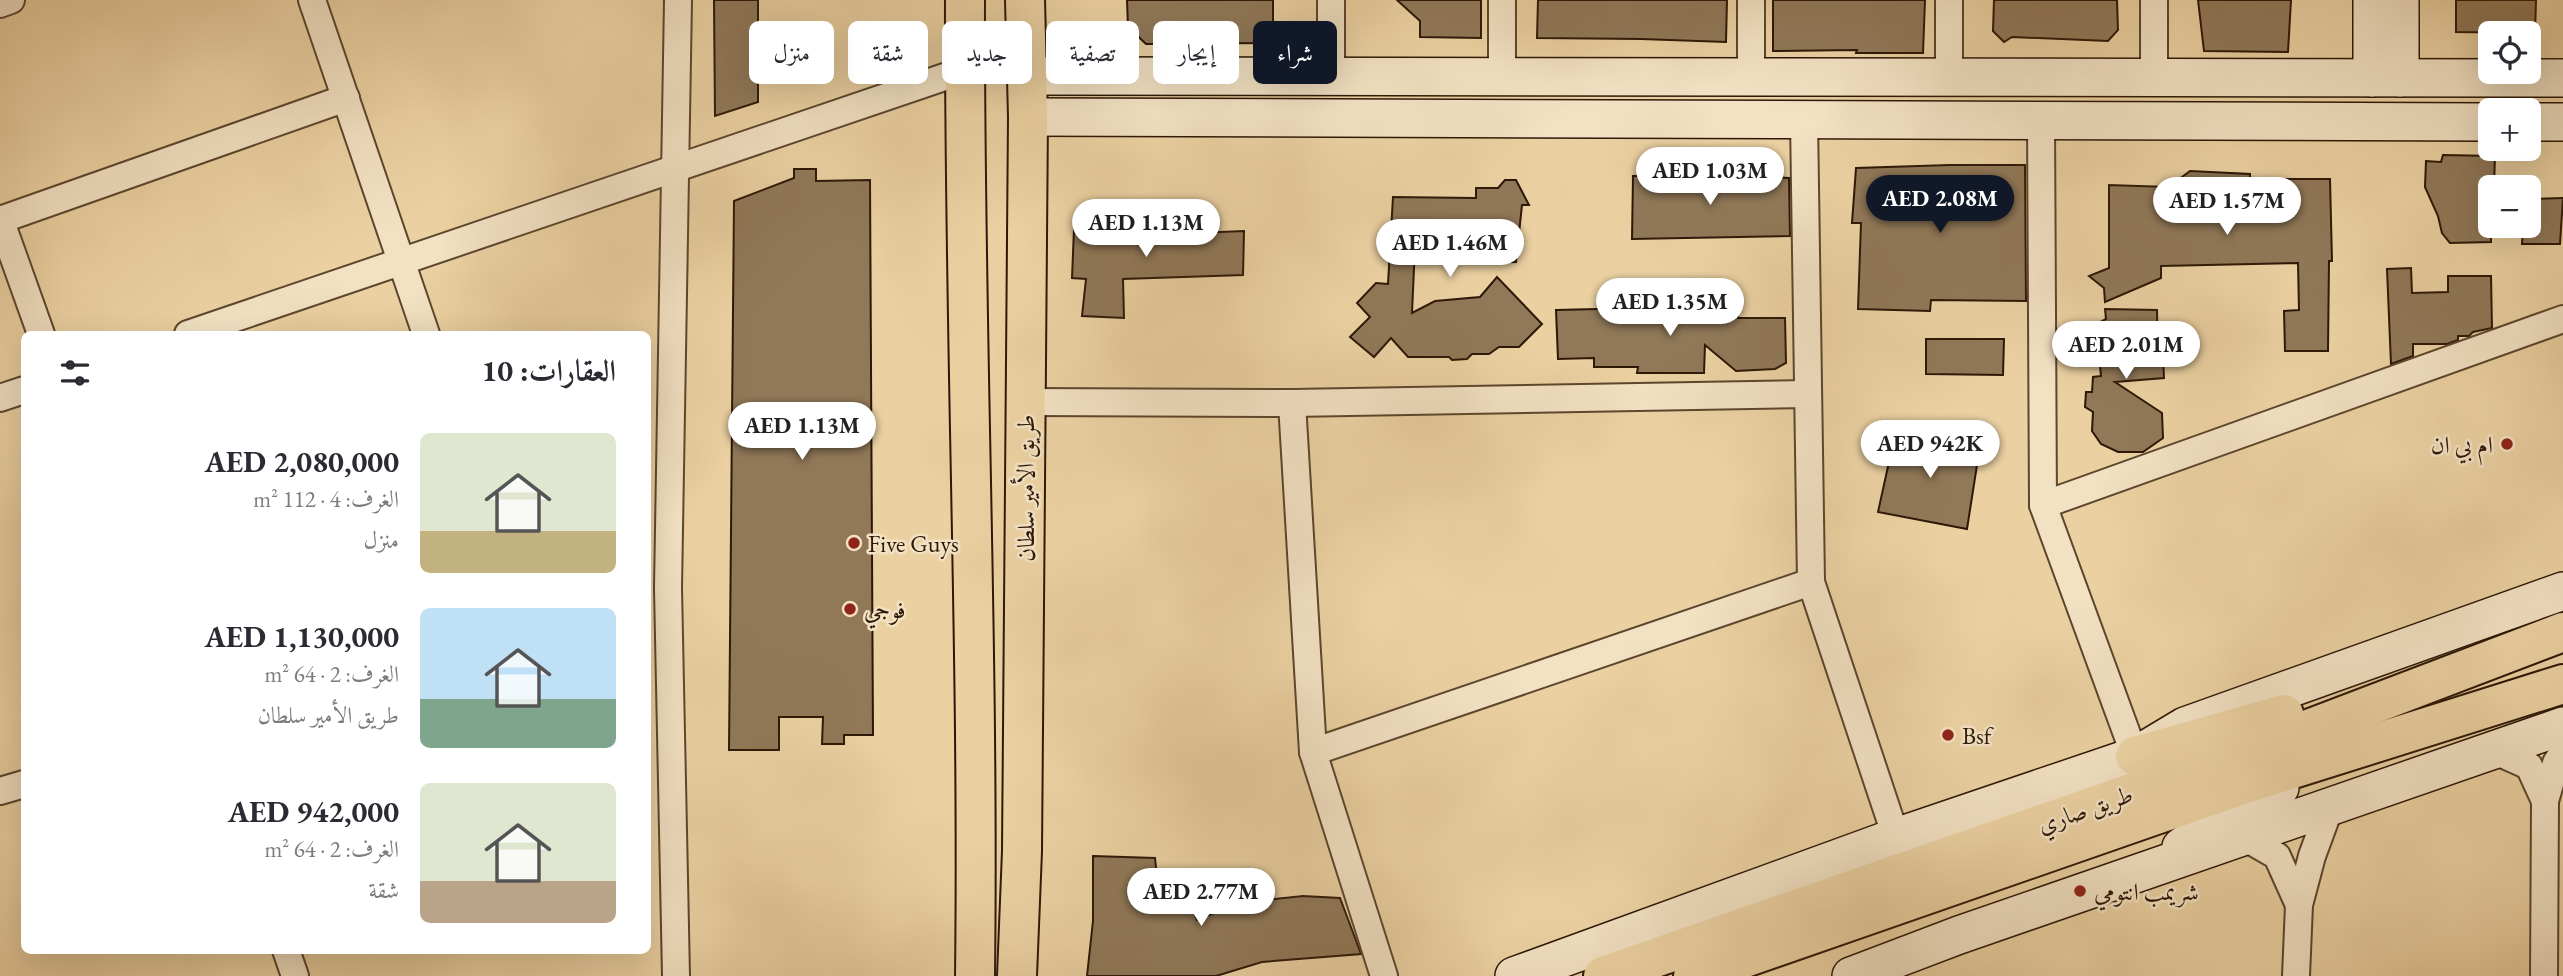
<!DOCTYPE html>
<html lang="ar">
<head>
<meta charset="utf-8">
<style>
  :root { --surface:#fff; --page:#f7f7f7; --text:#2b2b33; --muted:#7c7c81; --accent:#111827 }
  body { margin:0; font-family:"EB Garamond",Amiri,serif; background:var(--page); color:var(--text); direction:rtl; height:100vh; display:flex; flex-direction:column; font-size:26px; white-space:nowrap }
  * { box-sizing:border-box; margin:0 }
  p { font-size:23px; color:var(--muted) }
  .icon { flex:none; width:38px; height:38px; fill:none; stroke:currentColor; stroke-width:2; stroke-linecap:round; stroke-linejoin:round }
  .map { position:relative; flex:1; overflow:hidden; direction:ltr }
  .panel { position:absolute; left:21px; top:331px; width:630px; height:623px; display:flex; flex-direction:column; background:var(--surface); border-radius:10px; box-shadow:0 7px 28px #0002; direction:rtl }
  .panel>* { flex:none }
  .hud { position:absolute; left:672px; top:21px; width:665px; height:63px; direction:rtl; display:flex; gap:14px }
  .controls { position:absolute; left:2478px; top:21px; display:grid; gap:14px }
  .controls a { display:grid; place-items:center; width:63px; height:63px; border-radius:10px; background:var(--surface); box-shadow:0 7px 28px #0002; font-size:35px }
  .price { position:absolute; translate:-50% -60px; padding:0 16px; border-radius:24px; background:#fff; color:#222; font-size:23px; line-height:46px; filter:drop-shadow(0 2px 4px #0008) }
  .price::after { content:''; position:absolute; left:50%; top:42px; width:21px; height:16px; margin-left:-10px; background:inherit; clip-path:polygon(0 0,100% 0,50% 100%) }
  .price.on { background:var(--accent); color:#fff }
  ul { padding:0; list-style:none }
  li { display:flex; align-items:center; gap:21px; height:175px; padding:0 35px }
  li span { display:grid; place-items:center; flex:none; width:196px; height:140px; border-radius:10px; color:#555 }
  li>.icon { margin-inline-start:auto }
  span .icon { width:84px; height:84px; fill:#fffc; stroke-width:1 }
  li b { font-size:30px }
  h2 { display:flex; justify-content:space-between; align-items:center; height:84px; padding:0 35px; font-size:30px }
  .chip { padding:0 24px; border-radius:10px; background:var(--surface); box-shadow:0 7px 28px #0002; font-size:24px; line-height:63px }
  .chip.on { background:var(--accent); color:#fff }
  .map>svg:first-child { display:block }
  .building { fill:#907858; stroke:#2d1807; stroke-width:2 }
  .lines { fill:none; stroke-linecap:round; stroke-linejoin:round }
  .street-casing { stroke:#5c462e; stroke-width:30 }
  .secondary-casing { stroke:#2d1807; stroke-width:40 }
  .primary-casing { stroke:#2d1807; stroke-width:42 }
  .street { stroke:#f2e1c3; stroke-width:26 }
  .secondary { stroke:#f2e1c3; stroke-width:37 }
  .primary { stroke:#ebd1a2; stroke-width:38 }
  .poi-dot { fill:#8f2418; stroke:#f2e1c3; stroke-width:2.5 }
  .labels { text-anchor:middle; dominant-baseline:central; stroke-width:5; stroke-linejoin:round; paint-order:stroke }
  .poi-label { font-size:24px; fill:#2d1807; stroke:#f2e1c3; text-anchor:start }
  .street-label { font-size:24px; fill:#2d1807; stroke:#f2e1c3 }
</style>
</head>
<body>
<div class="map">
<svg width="2563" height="976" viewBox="0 0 2563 976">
  <rect width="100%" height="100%" fill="#ebd1a2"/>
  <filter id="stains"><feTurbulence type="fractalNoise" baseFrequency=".00286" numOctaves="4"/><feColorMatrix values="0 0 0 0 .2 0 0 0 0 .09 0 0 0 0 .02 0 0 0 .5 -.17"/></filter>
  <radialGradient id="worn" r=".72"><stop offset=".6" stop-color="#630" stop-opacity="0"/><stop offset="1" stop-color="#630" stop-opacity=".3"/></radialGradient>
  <g class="building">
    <polygon points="714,0 758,0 758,102 715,116"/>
    <polygon points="1127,0 1273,0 1273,43 1146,44 1128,27"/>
    <polygon points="1397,0 1481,0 1481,38 1420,37 1420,21"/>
    <polygon points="1538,0 1727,0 1726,42 1641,39 1537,38"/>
    <polygon points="1773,0 1925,0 1923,53 1856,53 1857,50 1773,51"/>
    <polygon points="1994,0 2117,0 2118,30 2108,41 2012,37 2004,42 1993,31"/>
    <polygon points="2198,0 2291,0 2288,52 2204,51"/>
    <polygon points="2456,0 2536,0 2535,33 2456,32"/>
    <polygon points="2443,155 2495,156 2494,187 2490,187 2491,242 2450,243 2442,233 2438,216 2425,187 2426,161 2441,162"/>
    <polygon points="1950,165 2025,165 2026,301 1931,300 1930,311 1858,309 1861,223 1852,223 1856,168"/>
    <polygon points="794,169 816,169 816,181 870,180 873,735 844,735 844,744 822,744 823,717 779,717 779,750 729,750 734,201 794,178"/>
    <polygon points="2190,171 2250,174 2250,179 2330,179 2332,261 2329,261 2328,351 2285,351 2284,311 2299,310 2298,263 2161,266 2161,278 2105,302 2104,288 2089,276 2109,268 2109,185 2168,187 2169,180 2178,180"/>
    <polygon points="1702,175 1789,178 1790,236 1632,239 1633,176"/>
    <polygon points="1505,180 1516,180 1529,205 1522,205 1516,262 1473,263 1474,245 1415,246 1412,313 1435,301 1480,297 1497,277 1542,324 1519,347 1499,347 1489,354 1472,354 1467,359 1452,360 1449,357 1408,357 1391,338 1374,357 1350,337 1370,317 1357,303 1376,283 1388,284 1393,197 1476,198 1476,188 1498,188"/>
    <polygon points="2563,198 2560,244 2522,244 2523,226 2529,226 2529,199"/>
    <polygon points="1093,219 1150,220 1150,232 1171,230 1171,234 1244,231 1243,275 1123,279 1124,318 1082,316 1086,279 1072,278 1074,229 1094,229"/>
    <polygon points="2411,268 2412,293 2448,292 2448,276 2491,276 2492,328 2473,332 2469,336 2458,336 2458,340 2447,344 2413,344 2413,356 2391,364 2387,269"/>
    <polygon points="1706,303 1706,311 1737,312 1738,318 1785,318 1786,363 1775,369 1736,371 1705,345 1704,373 1637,373 1638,367 1594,367 1594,358 1558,359 1556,310 1641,308 1641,305"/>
    <polygon points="2105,309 2157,310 2158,356 2163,356 2164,378 2115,382 2162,413 2163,438 2143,452 2118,452 2101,444 2092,431 2093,412 2085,407 2086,392 2092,392 2093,377 2101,376 2097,337 2086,330 2106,319"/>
    <polygon points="1926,339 2004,339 2003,375 1926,374"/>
    <polygon points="1896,430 1980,446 1967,529 1878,512"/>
    <polygon points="1093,856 1155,858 1159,897 1173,897 1191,905 1197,920 1221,910 1257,901 1303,896 1340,898 1361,954 1262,962 1216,976 1087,976 1093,921"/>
  </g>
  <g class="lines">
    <g class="street-casing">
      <g id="street">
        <polyline points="312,0 426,334"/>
        <polyline points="0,4 11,0"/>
        <polyline points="1502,76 1502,0"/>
        <polyline points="1751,76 1751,0"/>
        <polyline points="1949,77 1949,0"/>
        <polyline points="2154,77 2154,0"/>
        <polyline points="1331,78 1331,0"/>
        <polyline points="1804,120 1811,582 1896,837"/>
        <polyline points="2041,120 2043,505 2135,756"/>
        <polyline points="0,219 41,334"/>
        <polyline points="0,220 346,98"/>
        <polyline points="188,334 965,70"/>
        <polyline points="0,398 24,390"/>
        <polyline points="1026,402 1292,403 1808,394"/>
        <polyline points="1292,403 1313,752 1384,976"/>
        <polyline points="2043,505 2563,319"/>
        <polyline points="2493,750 2529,766 2545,801 2556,763 2563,752"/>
        <polyline points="1313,752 1811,582"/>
        <polyline points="0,791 24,784"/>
        <polyline points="2244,837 2277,856 2299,905 2312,856 2330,807"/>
        <polyline points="286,950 295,976"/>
        <polyline points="676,976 668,588 678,0"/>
        <polyline points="2296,976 2299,905"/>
        <polyline points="2544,976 2545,801"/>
      </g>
    </g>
    <g class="secondary-casing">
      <g id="secondary">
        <polyline points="2372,0 2372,78"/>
        <polyline points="1027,76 2563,78"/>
        <polyline points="2400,78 2400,0"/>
        <polyline points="1028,117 2490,122"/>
        <polyline points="2529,122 2563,122"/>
        <polyline points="2181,847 2243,802 2280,788"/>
        <polyline points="1514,976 1896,837 2135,756 2185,726 2563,591"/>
        <polyline points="1851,976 1959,935 2563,726"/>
      </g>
    </g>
    <g class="primary-casing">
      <g id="primary">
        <path d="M965 0C964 325 979 651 975 976"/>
        <polyline points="2135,756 2284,714"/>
        <polyline points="1017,976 1022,851 1028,117 1025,0"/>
        <polyline points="1603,976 2235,757 2563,632"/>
        <polyline points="1693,976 2242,785 2563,684"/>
      </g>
    </g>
    <use href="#street" class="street"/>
    <use href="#secondary" class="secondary"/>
    <use href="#primary" class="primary"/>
  </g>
  <g class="poi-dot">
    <circle cx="2507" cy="444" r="7"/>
    <circle cx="854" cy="543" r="7"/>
    <circle cx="850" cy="609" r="7"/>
    <circle cx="1948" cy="735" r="7"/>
    <circle cx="2080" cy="891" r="7"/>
  </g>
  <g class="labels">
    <g class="poi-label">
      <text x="2493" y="444" text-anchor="end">ام بي ان</text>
      <text x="868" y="543">Five Guys</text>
      <text x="864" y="609">فوجي</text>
      <text x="1962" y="735">Bsf</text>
      <text x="2094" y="891">شريمب انتومي</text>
    </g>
    <g class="street-label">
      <text transform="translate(1025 488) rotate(-90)">طريق الأمير سلطان</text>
      <text transform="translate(2085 809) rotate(-19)">طريق صاري</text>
    </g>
  </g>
  <rect width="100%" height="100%" filter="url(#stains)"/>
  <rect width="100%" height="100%" fill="url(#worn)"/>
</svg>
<div class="controls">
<a><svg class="icon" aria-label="locate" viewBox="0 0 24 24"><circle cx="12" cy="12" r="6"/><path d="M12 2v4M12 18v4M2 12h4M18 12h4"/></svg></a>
<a>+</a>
<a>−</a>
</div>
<b class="price" style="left:1710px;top:207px">AED 1.03M</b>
<b class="price on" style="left:1940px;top:235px">AED 2.08M</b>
<b class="price" style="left:2227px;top:237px">AED 1.57M</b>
<b class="price" style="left:1146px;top:259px">AED 1.13M</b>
<b class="price" style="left:1450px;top:279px">AED 1.46M</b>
<b class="price" style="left:1670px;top:338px">AED 1.35M</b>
<b class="price" style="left:2126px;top:381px">AED 2.01M</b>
<b class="price" style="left:802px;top:462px">AED 1.13M</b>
<b class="price" style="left:1930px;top:480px">AED 942K</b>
<b class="price" style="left:1201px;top:928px">AED 2.77M</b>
<div class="hud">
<a class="chip on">شراء</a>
<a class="chip">إيجار</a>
<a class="chip">تصفية</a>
<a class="chip">جديد</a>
<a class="chip">شقة</a>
<a class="chip">منزل</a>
</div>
<section class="panel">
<h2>العقارات: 10<svg class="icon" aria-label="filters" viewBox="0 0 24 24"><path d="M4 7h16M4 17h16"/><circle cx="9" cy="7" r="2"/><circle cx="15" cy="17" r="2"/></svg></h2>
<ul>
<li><span style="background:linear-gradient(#dfe7d0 70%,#c2b280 0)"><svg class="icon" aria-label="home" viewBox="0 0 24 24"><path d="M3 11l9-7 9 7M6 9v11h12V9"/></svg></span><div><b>AED 2,080,000</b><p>الغرف: 4 · 112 m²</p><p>منزل</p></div></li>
<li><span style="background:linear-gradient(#bfe0f5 65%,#7fa58c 0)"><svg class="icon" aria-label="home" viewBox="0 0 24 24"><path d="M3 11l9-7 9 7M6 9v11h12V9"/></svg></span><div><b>AED 1,130,000</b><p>الغرف: 2 · 64 m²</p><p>طريق الأمير سلطان</p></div></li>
<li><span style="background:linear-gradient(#dfe7d0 70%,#b9a48a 0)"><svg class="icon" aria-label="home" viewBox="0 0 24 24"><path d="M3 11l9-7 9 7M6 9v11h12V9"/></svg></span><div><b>AED 942,000</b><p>الغرف: 2 · 64 m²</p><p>شقة</p></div></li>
</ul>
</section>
</div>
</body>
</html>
